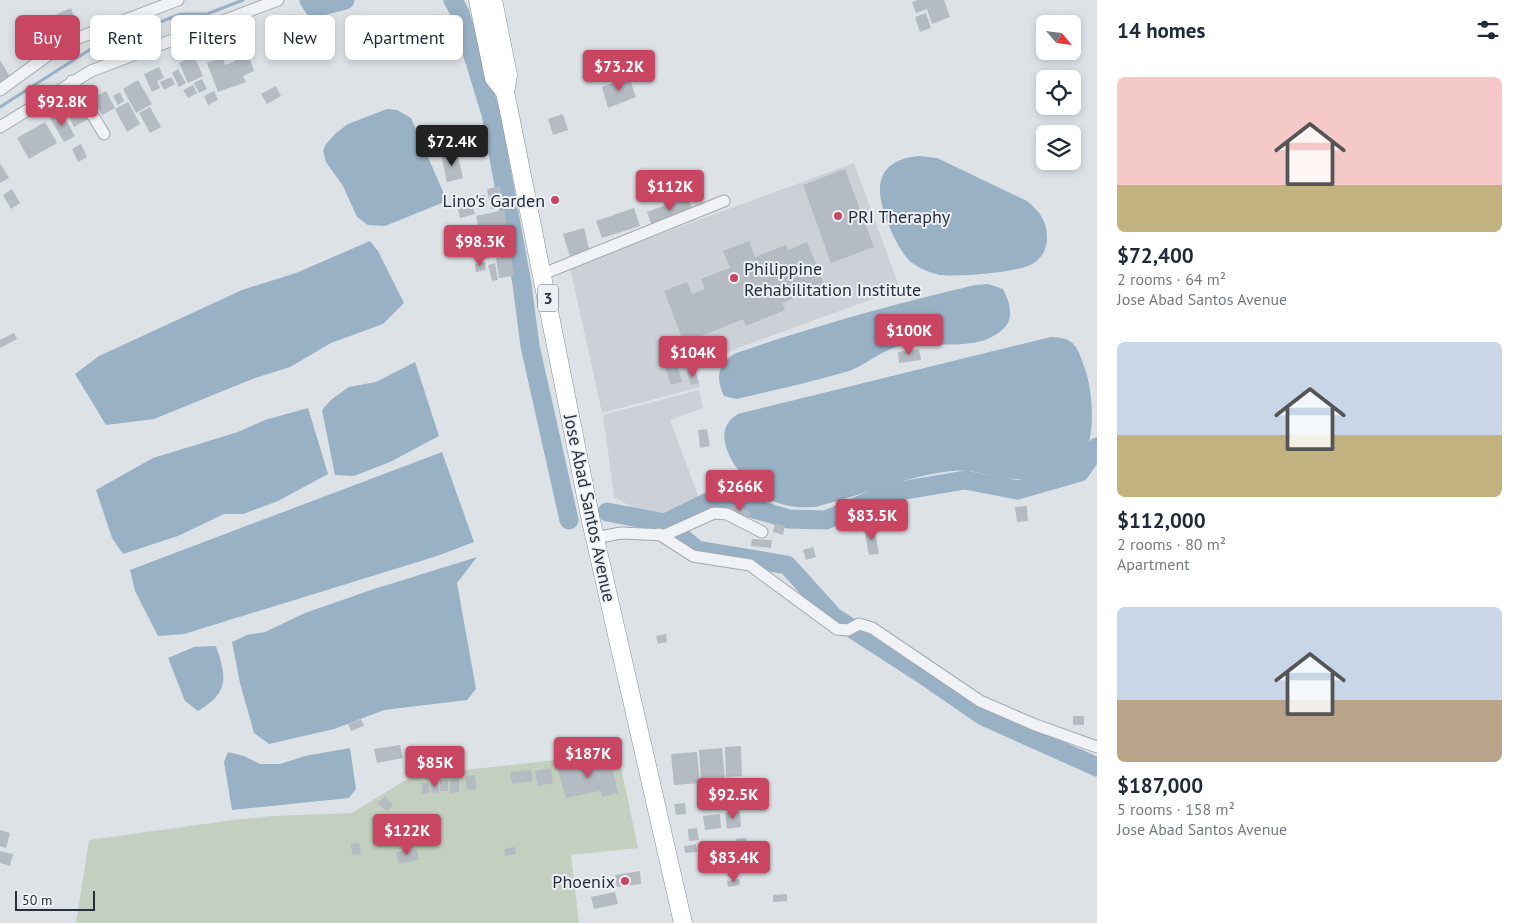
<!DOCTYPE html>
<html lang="en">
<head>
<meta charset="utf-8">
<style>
  :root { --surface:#fff; --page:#f2f2f3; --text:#1f2937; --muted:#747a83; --accent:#c84662 }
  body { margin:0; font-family:"PT Sans",sans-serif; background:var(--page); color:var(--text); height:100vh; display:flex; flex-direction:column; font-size:19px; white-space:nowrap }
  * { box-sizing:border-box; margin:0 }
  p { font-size:16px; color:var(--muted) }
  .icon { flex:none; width:28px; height:28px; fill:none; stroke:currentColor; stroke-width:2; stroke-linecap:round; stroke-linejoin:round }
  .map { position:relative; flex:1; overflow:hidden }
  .details { display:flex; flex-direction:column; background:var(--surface); width:425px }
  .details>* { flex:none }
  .banner { position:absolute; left:15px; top:15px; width:475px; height:45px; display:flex; gap:10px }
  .needle { width:32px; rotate:118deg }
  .controls { position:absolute; left:1036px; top:15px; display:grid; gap:10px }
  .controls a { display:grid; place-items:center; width:45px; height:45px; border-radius:8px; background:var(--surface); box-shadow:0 2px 8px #0003; font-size:25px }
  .scale { position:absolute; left:15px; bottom:12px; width:80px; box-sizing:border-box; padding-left:5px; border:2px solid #27303c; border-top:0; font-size:14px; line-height:18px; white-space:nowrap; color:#27303c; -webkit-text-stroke:4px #edf0f4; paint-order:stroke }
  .price { position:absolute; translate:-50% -42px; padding:0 11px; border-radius:5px; background:var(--accent); color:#fff; font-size:16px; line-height:32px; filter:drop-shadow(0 1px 2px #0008) }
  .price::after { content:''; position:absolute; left:50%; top:30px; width:15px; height:11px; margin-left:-8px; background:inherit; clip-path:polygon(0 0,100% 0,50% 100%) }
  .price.on { background:#222; color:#fff }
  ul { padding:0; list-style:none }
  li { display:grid; align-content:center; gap:10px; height:265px; padding:0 20px }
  li span { display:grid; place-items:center; height:155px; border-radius:8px; color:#555 }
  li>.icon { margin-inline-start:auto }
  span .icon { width:90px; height:90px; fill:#fffc; stroke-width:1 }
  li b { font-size:21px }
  h2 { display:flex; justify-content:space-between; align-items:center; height:60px; padding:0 20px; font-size:21px }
  .pill { padding:0 18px; border-radius:8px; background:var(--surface); box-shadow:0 2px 8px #0003; font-size:18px; line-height:45px }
  .pill.on { background:var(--accent); color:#fff }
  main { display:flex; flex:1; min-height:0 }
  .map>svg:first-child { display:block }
  .built { fill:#ccd1d8 }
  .green { fill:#c4d0bf }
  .water { fill:#99b1c5 }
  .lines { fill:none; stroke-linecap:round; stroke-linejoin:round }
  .stream { stroke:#99b1c5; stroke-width:3 }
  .river { stroke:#99b1c5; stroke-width:19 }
  .building { fill:#b5bbc3 }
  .minor-casing { stroke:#a3a9b0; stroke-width:13 }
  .highway-casing { stroke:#86909c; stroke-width:19 }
  .minor { stroke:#f0f2f5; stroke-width:11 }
  .highway { stroke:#fff; stroke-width:18 }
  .poi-dot { fill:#c84662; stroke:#edf0f4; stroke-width:2 }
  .labels { text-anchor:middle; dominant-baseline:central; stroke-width:4; stroke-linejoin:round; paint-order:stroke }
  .shield { fill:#edf0f4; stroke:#626a73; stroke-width:1 }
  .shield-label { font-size:16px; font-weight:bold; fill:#27303c }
  .poi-label { font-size:18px; fill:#27303c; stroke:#edf0f4; text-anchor:end }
  .street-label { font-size:18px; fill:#27303c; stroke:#edf0f4 }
</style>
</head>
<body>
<main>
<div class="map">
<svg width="1097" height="923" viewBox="0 0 1097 923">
  <rect width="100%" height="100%" fill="#dde2e7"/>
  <g class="built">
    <polygon points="854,163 900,289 694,364 700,387 602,413 570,267"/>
    <polygon points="699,390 703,408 670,420 700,501 667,515 648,516 614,497 603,415"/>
  </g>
  <polygon class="green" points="618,753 638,848 571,855 579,923 76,923 89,840 233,820 273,816 352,813 412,776"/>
  <g class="water">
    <polygon points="387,109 397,110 411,118 447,201 385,226 368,225 357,217 343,186 326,162 323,151 326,144 336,133 348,124"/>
    <path d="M919 156 937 158 1027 201C1040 212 1047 221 1047 238 1047 249 1042 257 1034 263 1019 273 958 277 940 275 931 273 919 268 912 263 898 252 880 209 880 192 879 167 897 158 919 156Z"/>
    <polygon points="370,241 378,251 404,303 383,324 331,343 290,367 255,378 154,419 106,425 75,374 99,356 242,290 296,273"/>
    <path d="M988 284 1003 289C1009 301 1015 317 1004 328 980 353 934 341 904 345 884 348 868 364 849 371 812 382 774 390 737 399L724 396C715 378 718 363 736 353 815 326 894 304 975 285Z"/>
    <path d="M1051 337C1075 337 1078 348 1085 369 1094 394 1097 448 1077 465 1069 470 1057 472 1048 474 1036 477 1023 480 1011 479 991 477 970 468 951 471 904 477 860 496 815 507 800 508 787 507 773 501 748 489 701 435 738 414Z"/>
    <polygon points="415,362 439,436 390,462 354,476 335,475 322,410 332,399 349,387 376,382"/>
    <polygon points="308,408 328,474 278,501 243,514 224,514 178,536 123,554 112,538 96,490 153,458 238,432 265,420"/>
    <polygon points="442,452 474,542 437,556 184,634 158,636 135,591 130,570"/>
    <polygon points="477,557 457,583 476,689 467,700 384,710 334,729 269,744 254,733 240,683 232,642 247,635 265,632 305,613 371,590"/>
    <path d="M216 646C227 679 229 692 198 711L185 701 168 658 194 647Z"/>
    <polygon points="350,748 356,789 349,798 232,810 224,762 228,752 244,756 260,764 280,764 305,756"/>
  </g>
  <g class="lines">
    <polyline class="stream" points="0,107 94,47 181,14 207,14 243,0"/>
    <g class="river">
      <polyline points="309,0 314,8 345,0"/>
      <polyline points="453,0 460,13 491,114 522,284 530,346 569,520"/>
      <polyline points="607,512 665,523 697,550 787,565 834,617 922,674 983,716 1097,767"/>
      <polyline points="665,523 716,498 789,519 826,520 888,493 965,480 1017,490 1080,472 1097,447"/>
    </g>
  </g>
  <g class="building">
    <polygon points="918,0 944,0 950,17 932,24 927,9 916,13 912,2"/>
    <polygon points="71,8 79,31 59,39 50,17"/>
    <polygon points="926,13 931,28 920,32 915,17"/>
    <polygon points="293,21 303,44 284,52 275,29"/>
    <polygon points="246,48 254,71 243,76 246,82 218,92 207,63 223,57 225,65 235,61 232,54"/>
    <polygon points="194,56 203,76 188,83 179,63"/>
    <polygon points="0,60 10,77 0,83"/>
    <polygon points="159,67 164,78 157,81 160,88 152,92 144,74"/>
    <polygon points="178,69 186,83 179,87 172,73"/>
    <polygon points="171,77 175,84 164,90 160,82"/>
    <polygon points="629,77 636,97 608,108 602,87"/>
    <polygon points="202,79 207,89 199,93 194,83"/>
    <polygon points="138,80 152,104 136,113 123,89"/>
    <polygon points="193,85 197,93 188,98 183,90"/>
    <polygon points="276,86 281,96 267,104 261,94"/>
    <polygon points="106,91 115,108 102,115 93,98"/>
    <polygon points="214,91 218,100 208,105 204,96"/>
    <polygon points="120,92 124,101 118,105 113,96"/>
    <polygon points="77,99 88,119 74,127 64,107"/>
    <polygon points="128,102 140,124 127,132 115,109"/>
    <polygon points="150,107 161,127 150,133 139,113"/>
    <polygon points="61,111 75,136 64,142 50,118"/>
    <polygon points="563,114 568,130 553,135 548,119"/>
    <polygon points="45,122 57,143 29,159 17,138"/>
    <polygon points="81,144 87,157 78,162 72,149"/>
    <polygon points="457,152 463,178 447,182 441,155"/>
    <polygon points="0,163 9,178 0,183"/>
    <polygon points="845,169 874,247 831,263 803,185"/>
    <polygon points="500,186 504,206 491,209 487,189"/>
    <polygon points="12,189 20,203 11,209 3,195"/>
    <polygon points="485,195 487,207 478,209 475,196"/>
    <polygon points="688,197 693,211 652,226 647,212"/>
    <polygon points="471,201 475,214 460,218 457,205"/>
    <polygon points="634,208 640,226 602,238 596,221"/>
    <polygon points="504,210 508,230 480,235 476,216"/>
    <polygon points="584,228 590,253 571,260 563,234"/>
    <polygon points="508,239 511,252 484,259 481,245"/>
    <polygon points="749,241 755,257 786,245 788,250 807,242 825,286 782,303 785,310 746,326 743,319 684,343 664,291 687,282 692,294 705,289 701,279 730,268 723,251"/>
    <polygon points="511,255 514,276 499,278 496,258"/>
    <polygon points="485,262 486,270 476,272 475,264"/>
    <polygon points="495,263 498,280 492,281 488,265"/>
    <polygon points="14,333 17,339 0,348 0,340"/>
    <polygon points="919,349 921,360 899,363 898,352"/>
    <polygon points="676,361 682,382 671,385 664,364"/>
    <polygon points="695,370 699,383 691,385 687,372"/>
    <polygon points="707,429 710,446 700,448 698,430"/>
    <polygon points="733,504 751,512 747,521 729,513"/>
    <polygon points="1027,506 1028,521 1017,522 1015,507"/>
    <polygon points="775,523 785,526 783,535 773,532"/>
    <polygon points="874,527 879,554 869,555 864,528"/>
    <polygon points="752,539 772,540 771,548 751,546"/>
    <polygon points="813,547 816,557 806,560 803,550"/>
    <polygon points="666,634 667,642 658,644 656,636"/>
    <rect x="1073" y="716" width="11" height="9"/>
    <polygon points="361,719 364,726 351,731 348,724"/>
    <polygon points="400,745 403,758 377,763 374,749"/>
    <polygon points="741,746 742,776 726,777 725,747"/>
    <polygon points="722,748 725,779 701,781 699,750"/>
    <polygon points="697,752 700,783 674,785 671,754"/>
    <polygon points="611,761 618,793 602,797 600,791 566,798 557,768"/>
    <polygon points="551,768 553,783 538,786 535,771"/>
    <polygon points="531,770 533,781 512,784 510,772"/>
    <polygon points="475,775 477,789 467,790 465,777"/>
    <polygon points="459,779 459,792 450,793 450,780"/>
    <rect x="440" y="780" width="8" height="11"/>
    <polygon points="431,782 438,782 439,793 432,793"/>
    <polygon points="422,783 429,783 429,793 422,794"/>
    <polygon points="385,796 393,805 387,812 378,803"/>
    <polygon points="685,803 686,814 676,815 674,804"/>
    <polygon points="740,811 741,827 727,829 725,813"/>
    <polygon points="720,814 721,828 705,830 703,816"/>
    <polygon points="697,828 699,840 689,841 688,829"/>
    <polygon points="0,830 10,833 6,848 0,846"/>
    <polygon points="746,838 748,855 738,856 736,839"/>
    <polygon points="359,843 361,854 352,855 351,844"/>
    <polygon points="696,844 697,852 685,853 684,846"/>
    <polygon points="515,847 516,854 505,856 504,849"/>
    <polygon points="417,849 419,860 398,864 396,852"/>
    <polygon points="0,851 13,854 10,866 0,863"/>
    <polygon points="736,853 736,860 724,862 723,855"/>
    <polygon points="736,862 737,873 728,877 726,863"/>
    <polygon points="640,871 641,884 617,887 615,875"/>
    <polygon points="739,879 740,885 728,887 727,881"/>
    <polygon points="615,892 618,904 594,909 591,897"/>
    <polygon points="787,894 787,901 773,902 773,895"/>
  </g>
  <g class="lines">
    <g class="minor-casing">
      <g id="minor">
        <polyline points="72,81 104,134"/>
        <polyline points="0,90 55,50 78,38 178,0"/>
        <polyline points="0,127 91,71 278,0"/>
        <polyline points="543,274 724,201"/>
        <polyline points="659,534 693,556 750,565 837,629 848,630 859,624 872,628 980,701 1033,724 1097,747"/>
        <polyline points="595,538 621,533 665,535 714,513 727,514 762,532"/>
      </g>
    </g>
    <g class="highway-casing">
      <g id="highway">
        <polyline points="478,0 494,78 505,92 510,116 591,521 683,923"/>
        <polyline points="493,0 508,75 505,92"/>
      </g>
    </g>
    <use href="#minor" class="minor"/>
    <use href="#highway" class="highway"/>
  </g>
  <g class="poi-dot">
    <circle cx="555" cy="200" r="5"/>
    <circle cx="838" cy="216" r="5"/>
    <circle cx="734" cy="278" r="5"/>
    <circle cx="625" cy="881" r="5"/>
  </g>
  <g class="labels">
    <rect class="shield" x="538" y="284.5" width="20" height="27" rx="4"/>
    <g class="shield-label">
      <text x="548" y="298">3</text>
    </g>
    <g class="poi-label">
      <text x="545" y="200">Lino's Garden</text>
      <text x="848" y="216" text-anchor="start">PRI Theraphy</text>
      <text x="744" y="268" text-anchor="start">Philippine<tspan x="744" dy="21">Rehabilitation Institute</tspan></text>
      <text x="615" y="881">Phoenix</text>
    </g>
    <g class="street-label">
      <text transform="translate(590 508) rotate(78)">Jose Abad Santos Avenue</text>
    </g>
  </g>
</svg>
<div class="controls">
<a><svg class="needle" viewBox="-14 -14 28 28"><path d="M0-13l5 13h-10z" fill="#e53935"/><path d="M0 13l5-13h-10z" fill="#747a83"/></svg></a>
<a><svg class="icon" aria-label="locate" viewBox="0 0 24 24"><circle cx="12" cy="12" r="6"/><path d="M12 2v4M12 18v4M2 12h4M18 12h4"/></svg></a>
<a><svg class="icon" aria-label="layers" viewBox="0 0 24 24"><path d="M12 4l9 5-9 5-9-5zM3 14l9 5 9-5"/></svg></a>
</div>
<div class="scale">50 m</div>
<b class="price" style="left:619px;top:92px">$73.2K</b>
<b class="price" style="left:62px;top:127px">$92.8K</b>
<b class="price on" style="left:452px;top:167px">$72.4K</b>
<b class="price" style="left:670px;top:212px">$112K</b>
<b class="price" style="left:480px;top:267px">$98.3K</b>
<b class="price" style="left:909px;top:356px">$100K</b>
<b class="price" style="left:693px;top:378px">$104K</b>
<b class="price" style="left:740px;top:512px">$266K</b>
<b class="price" style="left:872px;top:541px">$83.5K</b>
<b class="price" style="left:588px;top:779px">$187K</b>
<b class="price" style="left:435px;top:788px">$85K</b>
<b class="price" style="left:733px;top:820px">$92.5K</b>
<b class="price" style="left:407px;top:856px">$122K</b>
<b class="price" style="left:734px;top:883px">$83.4K</b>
<div class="banner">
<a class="pill on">Buy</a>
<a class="pill">Rent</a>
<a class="pill">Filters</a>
<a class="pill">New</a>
<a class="pill">Apartment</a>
</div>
</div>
<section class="details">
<h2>14 homes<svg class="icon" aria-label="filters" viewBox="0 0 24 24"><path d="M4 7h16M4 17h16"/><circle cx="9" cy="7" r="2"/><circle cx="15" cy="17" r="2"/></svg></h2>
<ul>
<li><span style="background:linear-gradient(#f6c9c9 70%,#c2b280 0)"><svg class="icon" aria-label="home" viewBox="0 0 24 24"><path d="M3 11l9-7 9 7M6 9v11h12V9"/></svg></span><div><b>$72,400</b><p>2 rooms · 64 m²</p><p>Jose Abad Santos Avenue</p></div></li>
<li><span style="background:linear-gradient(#c9d6e8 60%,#c2b280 0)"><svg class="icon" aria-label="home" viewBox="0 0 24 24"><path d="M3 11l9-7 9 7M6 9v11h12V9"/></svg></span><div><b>$112,000</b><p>2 rooms · 80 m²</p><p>Apartment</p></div></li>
<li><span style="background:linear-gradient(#c9d6e8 60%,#b9a48a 0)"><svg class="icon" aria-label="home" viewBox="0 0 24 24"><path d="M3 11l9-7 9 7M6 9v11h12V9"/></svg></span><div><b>$187,000</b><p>5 rooms · 158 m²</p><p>Jose Abad Santos Avenue</p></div></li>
</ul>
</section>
</main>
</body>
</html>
